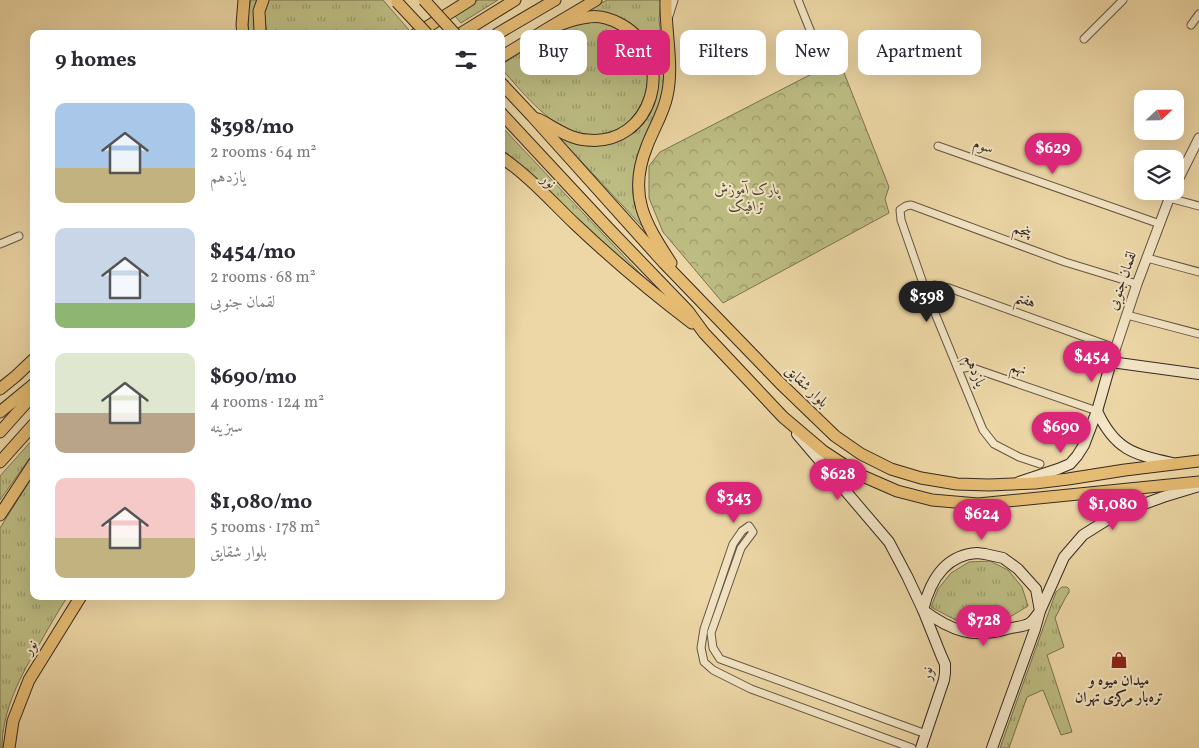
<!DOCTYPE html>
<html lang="en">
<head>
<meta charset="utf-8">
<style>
  :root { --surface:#fff; --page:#f2f2f3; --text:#2b2b33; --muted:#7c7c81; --accent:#db2777 }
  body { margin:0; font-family:Vollkorn,Amiri,serif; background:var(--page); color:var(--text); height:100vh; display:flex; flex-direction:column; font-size:19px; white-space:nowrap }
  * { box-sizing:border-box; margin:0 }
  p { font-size:16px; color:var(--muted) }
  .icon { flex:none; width:28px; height:28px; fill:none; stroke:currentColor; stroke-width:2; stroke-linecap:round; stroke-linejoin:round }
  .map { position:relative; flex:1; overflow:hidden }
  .details { position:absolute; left:30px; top:30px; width:475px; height:570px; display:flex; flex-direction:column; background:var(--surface); border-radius:10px; box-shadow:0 5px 20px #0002 }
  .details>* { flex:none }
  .banner { position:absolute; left:520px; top:30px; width:475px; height:45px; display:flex; gap:10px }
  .needle { width:32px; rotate:68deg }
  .fabs { position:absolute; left:1134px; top:90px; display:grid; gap:10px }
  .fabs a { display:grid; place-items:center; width:50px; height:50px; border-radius:10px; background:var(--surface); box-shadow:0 5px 20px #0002; font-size:25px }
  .price { position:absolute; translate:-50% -42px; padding:0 11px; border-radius:18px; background:var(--accent); color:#fff; font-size:16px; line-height:32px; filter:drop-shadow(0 1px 2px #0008) }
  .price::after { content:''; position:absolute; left:50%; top:30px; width:15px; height:11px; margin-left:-8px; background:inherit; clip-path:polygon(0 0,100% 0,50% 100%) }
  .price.selected { background:#222; color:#fff }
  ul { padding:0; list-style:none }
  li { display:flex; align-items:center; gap:15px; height:125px; padding:0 25px }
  li span { display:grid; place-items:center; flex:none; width:140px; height:100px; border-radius:10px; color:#555 }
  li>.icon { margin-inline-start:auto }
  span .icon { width:60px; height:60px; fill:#fffc; stroke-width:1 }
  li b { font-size:21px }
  h2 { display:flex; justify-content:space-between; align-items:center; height:60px; padding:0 25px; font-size:21px }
  .chip { padding:0 18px; border-radius:10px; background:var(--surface); box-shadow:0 5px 20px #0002; font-size:18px; line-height:45px }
  .chip.selected { background:var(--accent); color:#fff }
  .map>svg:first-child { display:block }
  .grass { fill:url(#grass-tufts); stroke:#7a7452 }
  .park { fill:url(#park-crowns); stroke:#7a7452 }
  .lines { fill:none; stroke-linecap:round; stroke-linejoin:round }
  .minor-casing { stroke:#645543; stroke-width:9 }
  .tertiary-casing { stroke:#645543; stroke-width:11 }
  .secondary-casing { stroke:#362a22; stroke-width:12 }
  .primary-casing { stroke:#362a22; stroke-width:13 }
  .trunk-casing { stroke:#362a22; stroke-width:13 }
  .minor { stroke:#f3e5c5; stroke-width:7 }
  .tertiary { stroke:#f3e5c5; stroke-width:9 }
  .secondary { stroke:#f3e5c5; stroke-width:10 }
  .primary { stroke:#e6bc73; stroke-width:11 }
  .trunk { stroke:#e6bc73; stroke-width:11 }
  .primary-bridge-casing { stroke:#362a22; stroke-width:13; stroke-linecap:butt }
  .primary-bridge { stroke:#e6bc73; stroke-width:11 }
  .labels { text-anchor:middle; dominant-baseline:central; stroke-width:4; stroke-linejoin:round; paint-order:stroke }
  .street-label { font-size:15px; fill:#362a22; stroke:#f3e5c5 }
  .park-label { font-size:15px; font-style:italic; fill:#514735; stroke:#f3e5c5 }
  .poi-label { font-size:15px; font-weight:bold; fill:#362a22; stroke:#f3e5c5 }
</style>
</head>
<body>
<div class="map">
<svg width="1199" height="748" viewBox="0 0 1199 748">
  <defs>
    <pattern id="grass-tufts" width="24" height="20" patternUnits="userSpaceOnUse" patternTransform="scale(1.25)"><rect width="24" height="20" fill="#bdbd83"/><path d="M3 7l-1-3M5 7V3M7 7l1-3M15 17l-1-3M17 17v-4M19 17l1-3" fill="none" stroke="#9a9a6b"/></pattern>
    <pattern id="park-crowns" width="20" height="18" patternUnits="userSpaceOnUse" patternTransform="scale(1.25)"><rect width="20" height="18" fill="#bdbd83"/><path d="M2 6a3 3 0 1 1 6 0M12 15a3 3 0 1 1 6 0" fill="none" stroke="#9a9a6b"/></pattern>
  </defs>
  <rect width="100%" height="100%" fill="#edd7a6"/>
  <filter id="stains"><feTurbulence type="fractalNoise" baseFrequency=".004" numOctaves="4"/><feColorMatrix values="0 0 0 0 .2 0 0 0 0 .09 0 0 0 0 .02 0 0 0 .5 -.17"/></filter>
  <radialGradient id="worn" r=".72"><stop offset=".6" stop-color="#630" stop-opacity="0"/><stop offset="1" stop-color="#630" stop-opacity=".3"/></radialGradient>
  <g class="grass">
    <polygon points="251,0 257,0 255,34 248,34 248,12"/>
    <polygon points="268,0 383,0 409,30 403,34 267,34 264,12"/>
    <polygon points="478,0 498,0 461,23 454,15"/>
    <polygon points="607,0 661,0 659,19 665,73 662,100 638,157 650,235 554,132 579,144 589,146 606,145 619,140 628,135 655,99 658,83 657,68 653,52 647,41 585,12"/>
    <path d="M583 21C589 22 596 21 602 22 612 24 621 30 628 37 635 43 641 49 644 58 654 83 642 118 616 130 613 131 609 132 605 133 596 135 584 136 575 133 544 120 523 93 501 68V65L557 30Z"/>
    <polygon points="501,126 652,286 501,153"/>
    <polygon points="34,438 34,452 0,500 0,476"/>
    <path d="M34 474V596H68C58 611 49 627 40 643 21 675 2 710 2 748H0V528Z"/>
    <polygon points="990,561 1008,570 1022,587 1028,606 995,626 963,624 931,607 938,589 951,573 969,562"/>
    <polygon points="1062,587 1067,587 1069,589 1069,593 1067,595 1055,618 1064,647 1047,655 1072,732 1061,735 1043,690 1027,697 1009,748 1000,748 1056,592"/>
  </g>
  <polygon class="park" points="839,60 889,187 885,199 889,213 723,303 663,232 649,198 649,166 660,152"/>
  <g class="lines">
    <g class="minor-casing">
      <g id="minor">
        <polyline points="798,0 823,62"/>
        <polyline points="669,16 674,0"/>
        <polyline points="1191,25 1199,14"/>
        <polyline points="1084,39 1123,0"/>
        <polyline points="938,146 1160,224"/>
        <polyline points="1169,198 1199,206"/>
        <polyline points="0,244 19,236"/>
        <polyline points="1147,258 1199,272"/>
        <polyline points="925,289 934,285 949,288 1115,348"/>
        <polyline points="1127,315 1199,334"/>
        <polyline points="958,369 970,367 1097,411"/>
        <polyline points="1040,464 1019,457 994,444 983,430 925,289 901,220 900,210 906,206 911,205 1065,262 1137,284"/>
        <polyline points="912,748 751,689 713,670 704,662 701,648 704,629 733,544 742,531 749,526 753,532 741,548 711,633 713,648 720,659 926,734"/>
      </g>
    </g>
    <g class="tertiary-casing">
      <g id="tertiary">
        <polyline points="1175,186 1199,138"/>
        <polyline points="1111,362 1137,284 1172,191"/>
      </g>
    </g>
    <g class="secondary-casing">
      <g id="secondary">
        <path d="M1097 411C1115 450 1133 454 1172 463"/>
        <polyline points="797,434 889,542 907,576 923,610 941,655 945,664 945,673 944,680 921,748"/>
        <polyline points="1019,482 1058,469 1070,464 1077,456 1084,445 1097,411 1111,362 1199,374"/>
        <path d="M977 553 985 554 1003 558 1018 569 1036 589 1040 611C1037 615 1034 620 1030 623 1024 627 1014 627 1007 629 974 639 951 631 923 610 930 581 945 555 977 553Z"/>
        <polyline points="992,748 1035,629 1040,611 1064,557 1083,535 1110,518 1133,508 1163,497 1199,486"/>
      </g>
    </g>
    <g class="primary-casing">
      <g id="primary">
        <path d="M666 0C665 31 674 66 667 96 664 112 653 130 647 146 627 195 645 223 671 263"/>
        <polyline points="243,34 242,25 244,0"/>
        <polyline points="261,34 260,31 259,11 263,0"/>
        <polyline points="501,83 532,116 664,263 780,383 835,436 861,454 891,469 921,478 957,484 989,485 1035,483 1068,479 1125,470 1199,461"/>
        <polyline points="501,113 608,228 688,311 704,333 783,417 823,451 858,474 897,491 932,500 978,504 1199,482"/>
        <path d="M538 119C554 127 569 139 587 140 652 147 679 58 622 25 612 19 599 15 589 17 579 18 569 21 559 25"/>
        <path d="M501 157C529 176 551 201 575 224 612 259 651 292 692 323"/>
        <polyline points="9,748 13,721 29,680 81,596"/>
      </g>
    </g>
    <g class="trunk-casing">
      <g id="trunk">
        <polyline points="416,34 470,0"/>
        <polyline points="460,34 515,0"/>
        <polyline points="497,34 555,0"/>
        <polyline points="501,57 547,29 596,0"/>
        <polyline points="0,389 16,376 34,359"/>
        <polyline points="0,412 34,384"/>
        <polyline points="0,432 34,394"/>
        <polyline points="0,462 34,424"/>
        <polyline points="0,515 34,463"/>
      </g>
    </g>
    <use href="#minor" class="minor"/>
    <use href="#tertiary" class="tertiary"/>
    <use href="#secondary" class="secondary"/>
    <use href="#primary" class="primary"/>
    <use href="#trunk" class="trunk"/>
    <g class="primary-bridge-casing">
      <g id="primary-bridge">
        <polyline points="424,0 455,34"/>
        <polyline points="397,2 427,34"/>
      </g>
    </g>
    <use href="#primary-bridge" class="primary-bridge"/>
  </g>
  <defs>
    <g id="shop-bare" transform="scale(1.35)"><path d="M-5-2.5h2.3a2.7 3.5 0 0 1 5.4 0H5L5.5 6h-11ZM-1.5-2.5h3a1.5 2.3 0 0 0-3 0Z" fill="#8f2418" stroke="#f3e5c5" stroke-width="2.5" paint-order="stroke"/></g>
  </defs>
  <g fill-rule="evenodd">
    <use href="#shop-bare" x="1119" y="660"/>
  </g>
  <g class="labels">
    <g class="street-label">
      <text transform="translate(983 147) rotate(19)">سوم</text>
      <text transform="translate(548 182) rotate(39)">نور</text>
      <text transform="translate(1022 231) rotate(20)">پنجم</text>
      <text transform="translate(1123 281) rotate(-71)">لقمان جنوبی</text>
      <text transform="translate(1025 301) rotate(20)">هفتم</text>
      <text transform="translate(1018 369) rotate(19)">نهم</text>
      <text transform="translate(974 371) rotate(68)">یازدهم</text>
      <text transform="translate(806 387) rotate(44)">بلوار شقایق</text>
      <text transform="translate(31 648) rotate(-58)">نور</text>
      <text transform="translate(928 674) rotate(-86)">نور</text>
    </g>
    <g class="park-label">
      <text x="747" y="190">پارک آموزش<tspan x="747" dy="17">ترافیک</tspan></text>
    </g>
    <g class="poi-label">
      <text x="1119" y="681">میدان میوه و<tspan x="1119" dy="17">تره‌بار مرکزی تهران</tspan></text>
    </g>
  </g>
  <rect width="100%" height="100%" filter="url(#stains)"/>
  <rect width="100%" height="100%" fill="url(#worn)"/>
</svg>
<div class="fabs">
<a><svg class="needle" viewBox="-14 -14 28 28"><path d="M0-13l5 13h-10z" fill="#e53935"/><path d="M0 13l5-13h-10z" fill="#7c7c81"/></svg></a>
<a><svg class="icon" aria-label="layers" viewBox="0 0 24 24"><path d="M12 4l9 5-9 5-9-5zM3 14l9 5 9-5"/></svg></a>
</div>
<b class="price" style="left:1053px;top:175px">$629</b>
<b class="price selected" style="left:927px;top:323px">$398</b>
<b class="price" style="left:1092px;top:383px">$454</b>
<b class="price" style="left:1061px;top:454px">$690</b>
<b class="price" style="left:838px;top:501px">$628</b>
<b class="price" style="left:734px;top:524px">$343</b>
<b class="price" style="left:1113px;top:531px">$1,080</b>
<b class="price" style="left:982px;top:541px">$624</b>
<b class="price" style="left:984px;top:647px">$728</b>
<div class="banner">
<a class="chip">Buy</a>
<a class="chip selected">Rent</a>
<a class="chip">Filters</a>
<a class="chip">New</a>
<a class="chip">Apartment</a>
</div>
<section class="details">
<h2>9 homes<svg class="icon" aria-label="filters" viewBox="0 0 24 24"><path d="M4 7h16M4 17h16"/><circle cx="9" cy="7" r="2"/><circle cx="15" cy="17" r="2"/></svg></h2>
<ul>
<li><span style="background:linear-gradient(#a9c7e8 65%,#c2b280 0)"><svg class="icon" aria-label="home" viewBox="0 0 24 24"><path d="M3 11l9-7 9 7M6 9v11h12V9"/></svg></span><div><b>$398/mo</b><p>2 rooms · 64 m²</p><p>یازدهم</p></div></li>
<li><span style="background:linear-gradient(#c9d6e8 75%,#8fb573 0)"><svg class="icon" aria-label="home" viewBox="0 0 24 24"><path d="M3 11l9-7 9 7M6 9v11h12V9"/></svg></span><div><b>$454/mo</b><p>2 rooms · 68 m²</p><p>لقمان جنوبی</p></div></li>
<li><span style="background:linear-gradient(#dfe7d0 60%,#b9a48a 0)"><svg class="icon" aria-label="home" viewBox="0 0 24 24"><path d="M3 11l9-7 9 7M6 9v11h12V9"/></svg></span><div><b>$690/mo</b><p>4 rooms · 124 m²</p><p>سبزینه</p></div></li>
<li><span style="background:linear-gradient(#f6c9c9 60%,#c2b280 0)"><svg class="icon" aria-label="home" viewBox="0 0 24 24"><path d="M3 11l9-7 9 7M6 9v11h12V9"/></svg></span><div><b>$1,080/mo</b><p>5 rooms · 178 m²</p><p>بلوار شقایق</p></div></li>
</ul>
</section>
</div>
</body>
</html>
